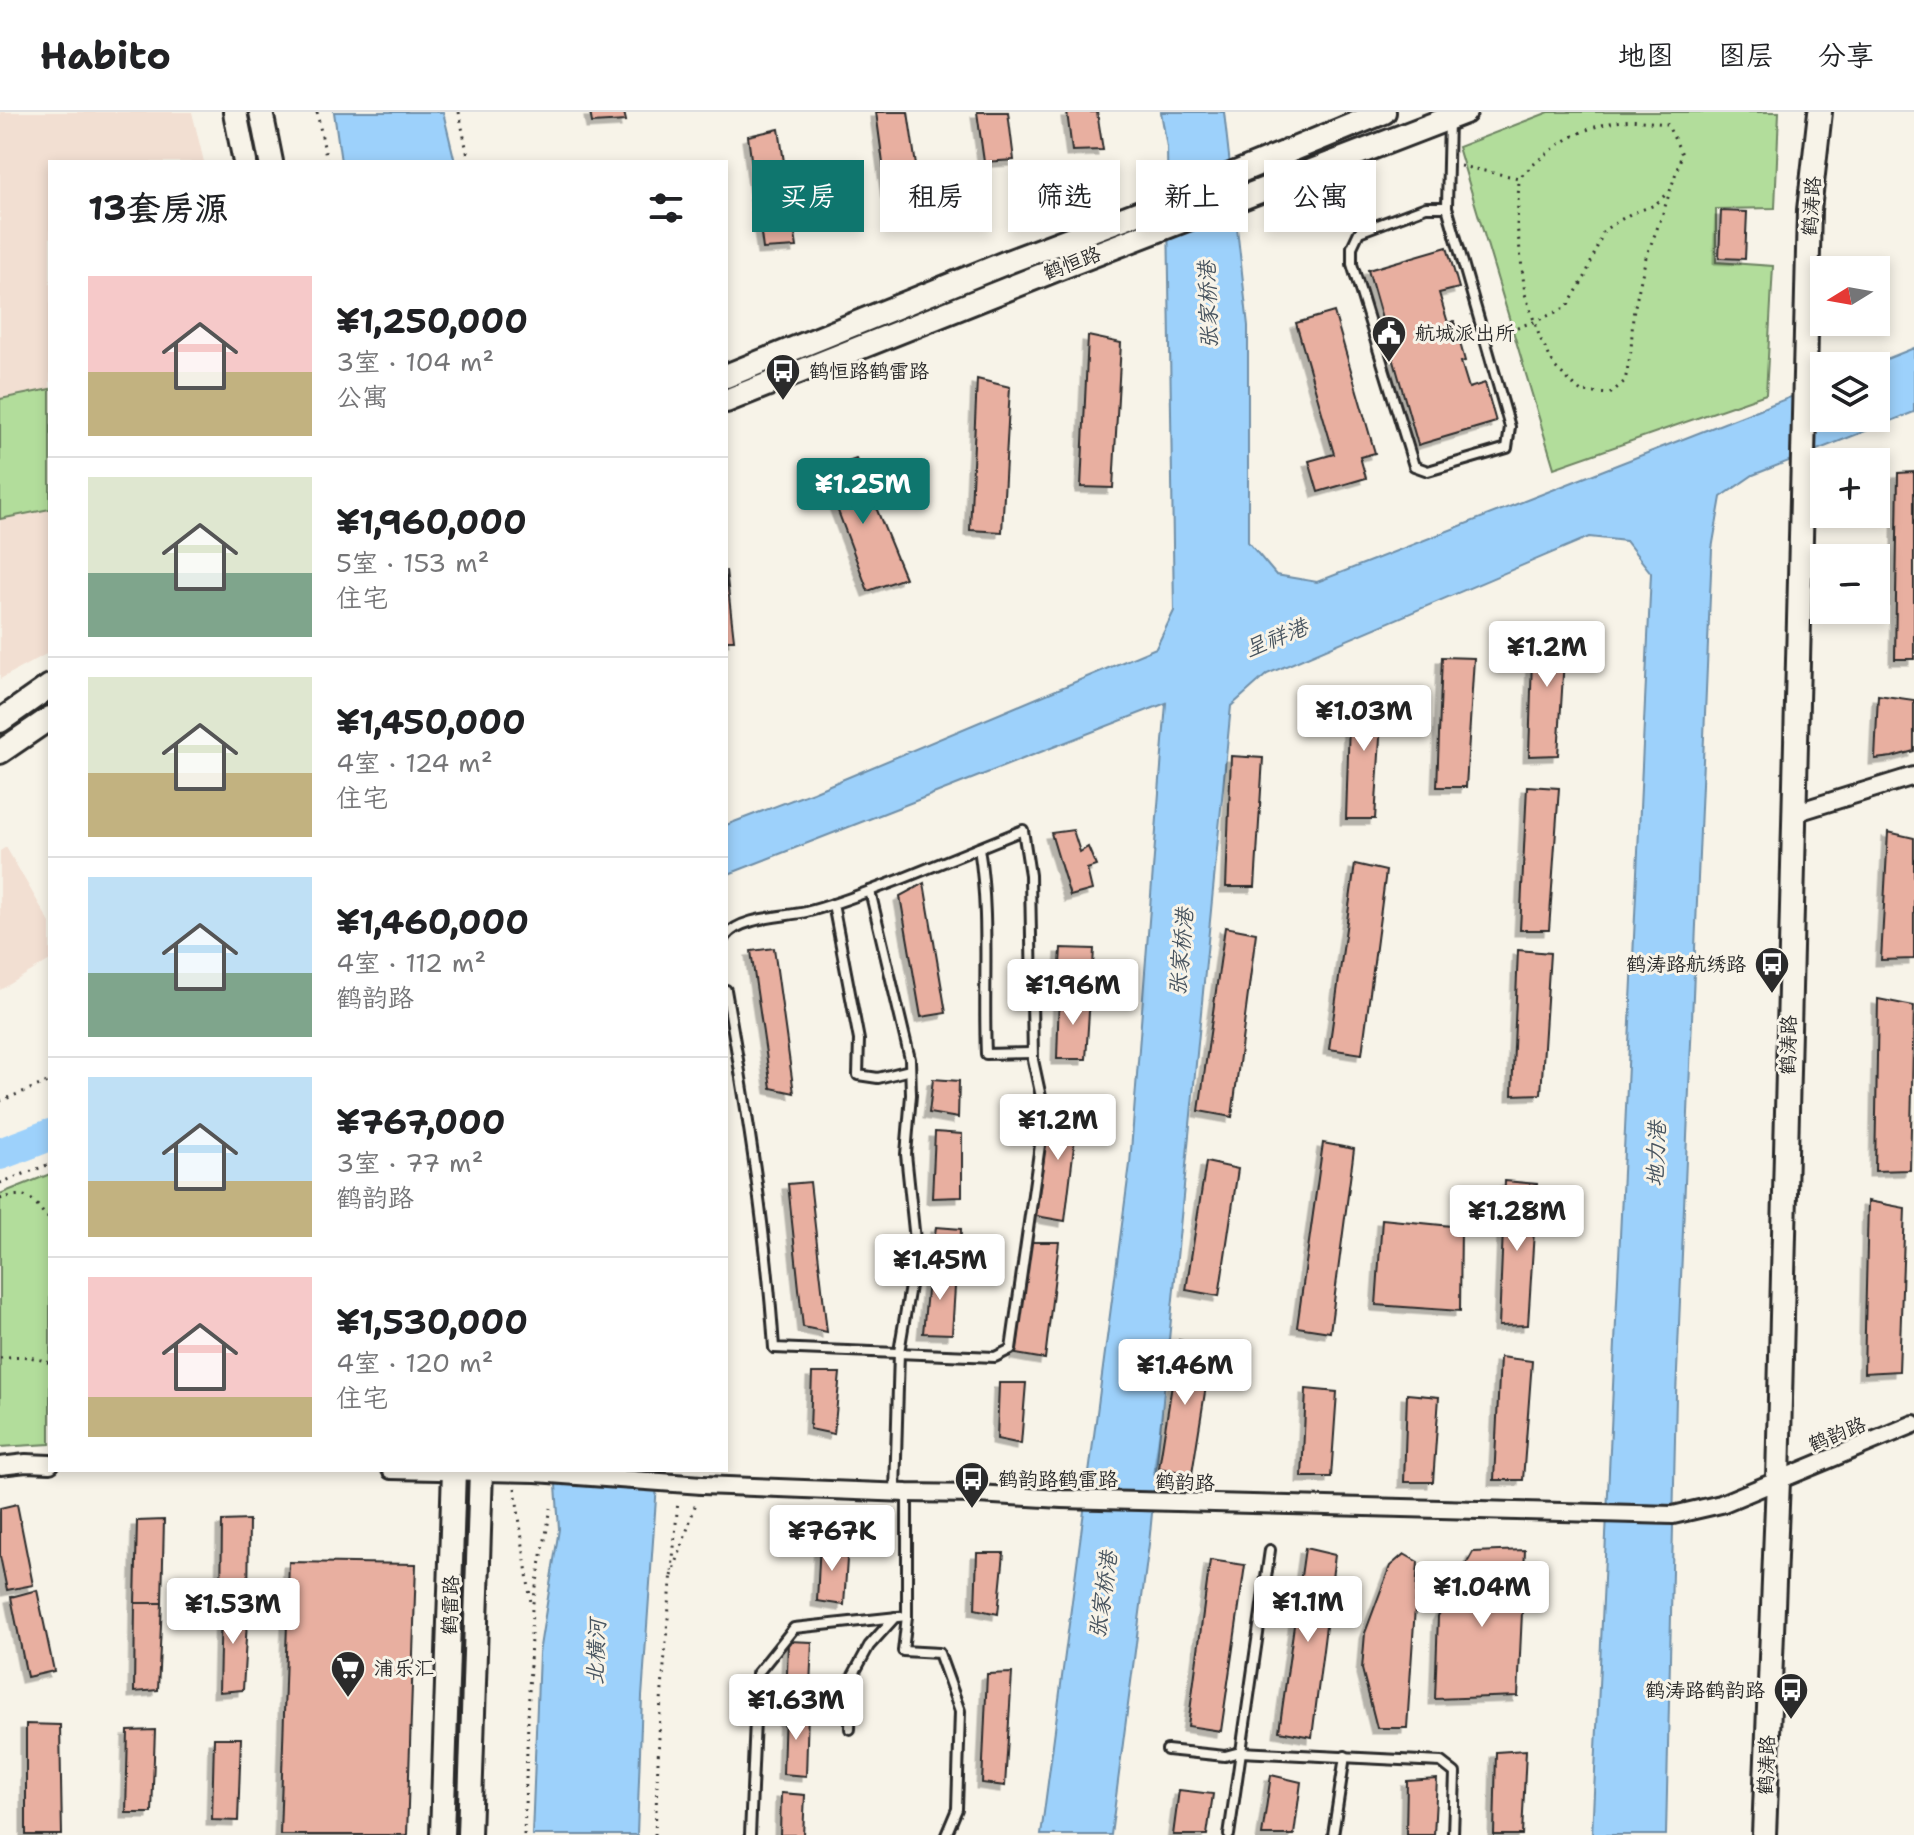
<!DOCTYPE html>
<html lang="zh">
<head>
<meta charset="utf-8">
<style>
  :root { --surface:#fff; --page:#f2f2f2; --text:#202124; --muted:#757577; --line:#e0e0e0; --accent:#0f766e }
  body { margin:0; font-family:"Shantell Sans","LXGW WenKai TC",sans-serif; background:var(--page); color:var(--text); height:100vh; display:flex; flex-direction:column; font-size:30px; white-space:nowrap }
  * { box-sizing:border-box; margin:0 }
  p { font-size:26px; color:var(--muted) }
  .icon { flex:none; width:44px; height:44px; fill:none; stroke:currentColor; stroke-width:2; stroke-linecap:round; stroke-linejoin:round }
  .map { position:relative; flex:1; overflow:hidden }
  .side { position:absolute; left:48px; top:48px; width:680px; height:1312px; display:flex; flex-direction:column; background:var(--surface); border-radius:0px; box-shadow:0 4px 12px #0003 }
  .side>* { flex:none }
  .guide { position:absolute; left:752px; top:48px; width:760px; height:72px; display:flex; gap:16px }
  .needle { width:52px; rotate:259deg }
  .tools { position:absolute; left:1810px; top:144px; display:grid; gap:16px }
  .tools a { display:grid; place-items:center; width:80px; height:80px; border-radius:0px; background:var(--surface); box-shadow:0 4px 12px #0003; font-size:40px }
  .price { position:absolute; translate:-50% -68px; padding:0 18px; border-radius:8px; background:#fff; color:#222; font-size:26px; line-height:52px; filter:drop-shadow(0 2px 4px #0008) }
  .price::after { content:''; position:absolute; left:50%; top:48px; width:24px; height:18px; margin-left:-12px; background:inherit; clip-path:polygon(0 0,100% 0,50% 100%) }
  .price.selected { background:var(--accent); color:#fff }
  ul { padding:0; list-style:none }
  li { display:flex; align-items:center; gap:24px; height:200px; padding:0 40px }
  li+li { border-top:2px solid var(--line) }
  li span { display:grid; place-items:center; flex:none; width:224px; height:160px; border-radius:0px; color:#555 }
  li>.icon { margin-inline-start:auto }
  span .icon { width:96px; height:96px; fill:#fffc; stroke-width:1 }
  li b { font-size:34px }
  h2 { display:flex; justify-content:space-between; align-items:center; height:96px; padding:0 40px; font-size:34px }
  .tag { padding:0 28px; border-radius:0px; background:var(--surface); box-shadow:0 4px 12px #0003; font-size:28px; line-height:72px }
  .tag.selected { background:var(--accent); color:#fff }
  header { display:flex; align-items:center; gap:48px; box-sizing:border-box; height:112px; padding:0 40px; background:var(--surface); border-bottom:2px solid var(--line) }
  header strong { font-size:38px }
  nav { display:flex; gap:44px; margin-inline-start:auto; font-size:28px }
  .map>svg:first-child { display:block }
  .built { fill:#f2dfd2 }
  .green { fill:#b2dd9b; stroke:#6e8463; stroke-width:2 }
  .water { fill:#9dd1fb; stroke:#6f8fa8; stroke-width:2 }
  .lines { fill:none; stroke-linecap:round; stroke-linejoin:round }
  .river { stroke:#9dd1fb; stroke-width:32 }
  .building { fill:#e8afa0; stroke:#2b2b2b; stroke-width:2; filter:url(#shadow) }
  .lane-casing { stroke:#2b2b2b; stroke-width:14 }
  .street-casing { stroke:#2b2b2b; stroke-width:22 }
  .secondary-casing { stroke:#2b2b2b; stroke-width:28 }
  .path { stroke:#2b2b2b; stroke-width:3; stroke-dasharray:2 6; stroke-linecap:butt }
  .lane { stroke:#f7f3e8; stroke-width:8 }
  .street { stroke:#f7f3e8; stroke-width:16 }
  .secondary { stroke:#f7f3e8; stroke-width:22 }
  .street-bridge-casing { stroke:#2b2b2b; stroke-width:22; stroke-linecap:butt }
  .street-bridge { stroke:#f7f3e8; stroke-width:16 }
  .labels { text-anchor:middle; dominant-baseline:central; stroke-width:6; stroke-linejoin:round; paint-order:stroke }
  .street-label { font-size:20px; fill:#2b2b2b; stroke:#f7f3e8 }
  .poi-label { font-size:20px; fill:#2b2b2b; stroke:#f7f3e8; text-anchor:start }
  .water-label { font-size:22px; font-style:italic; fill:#48545f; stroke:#f7f3e8 }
</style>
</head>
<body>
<header>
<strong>Habito</strong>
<nav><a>地图</a><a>图层</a><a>分享</a></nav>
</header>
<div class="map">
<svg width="1914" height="1723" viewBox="0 0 1914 1723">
  <defs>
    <filter id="shadow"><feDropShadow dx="-5.5" dy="5.5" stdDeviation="0" flood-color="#0004"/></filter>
  </defs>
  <rect width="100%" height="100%" fill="#f7f3e8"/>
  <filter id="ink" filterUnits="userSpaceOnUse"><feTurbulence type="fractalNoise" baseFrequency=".0125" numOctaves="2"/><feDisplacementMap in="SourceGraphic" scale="16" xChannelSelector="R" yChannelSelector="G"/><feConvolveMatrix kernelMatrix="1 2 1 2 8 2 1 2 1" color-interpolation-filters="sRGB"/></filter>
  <g filter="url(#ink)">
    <g class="built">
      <polygon points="0,0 192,0 204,50 50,50 50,540 0,567"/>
      <polygon points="6,735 50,811 50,848 0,878 0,739"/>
    </g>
    <g class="green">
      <polygon points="1549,0 1779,0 1775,96 1716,97 1716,150 1773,154 1766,282 1554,356 1458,35"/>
      <polygon points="50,277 50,397 0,407 0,287"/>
      <polygon points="50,1062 50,1332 0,1335 0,1082"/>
    </g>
    <g class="water">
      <polygon points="334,0 443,0 455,50 341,50"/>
      <polygon points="1161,0 1224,0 1248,214 1248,430 1276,463 1317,470 1824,272 1824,306 1876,306 1876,254 1869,254 1914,236 1914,300 1753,363 1721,385 1712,437 1676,1283 1666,1723 1592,1723 1651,461 1626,429 1589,425 1267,562 1231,594 1149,1432 1111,1723 1041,1723 1130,1052 1166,591 726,763 726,713 813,680 1156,536 1174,499 1167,35"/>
      <polygon points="555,1358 658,1358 642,1585 637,1723 532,1723 539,1541 559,1417"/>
    </g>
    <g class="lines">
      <polyline class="river" points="0,1042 50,1023"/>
    </g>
    <g class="building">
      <polygon points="590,0 624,0 626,9 592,11"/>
      <polygon points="876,0 908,0 920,80 887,81"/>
      <polygon points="977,0 1008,0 1014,48 984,50"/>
      <polygon points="1067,0 1097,0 1103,38 1072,39"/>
      <polygon points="779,17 797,135 763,137 748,24"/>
      <polygon points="1721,99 1747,100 1745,147 1719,146"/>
      <polygon points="1447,135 1459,176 1439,181 1448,211 1454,209 1465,249 1461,250 1469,276 1485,271 1496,310 1418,333 1368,158"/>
      <polygon points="1334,200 1375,341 1360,345 1366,366 1318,380 1309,349 1334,342 1296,211"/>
      <polygon points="1088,224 1121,231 1113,376 1081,375"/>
      <polygon points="977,267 1010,275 1002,420 970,418"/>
      <polygon points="856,347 905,466 868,479 823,359"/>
      <polygon points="1914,360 1914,547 1895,547 1898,361"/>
      <polygon points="726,458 734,528 726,528"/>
      <polygon points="1533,513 1566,515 1558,643 1529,644"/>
      <polygon points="1442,545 1474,546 1466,675 1437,675"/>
      <polygon points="1350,577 1383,578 1375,707 1346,707"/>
      <polygon points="1878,583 1914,588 1914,639 1892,645 1875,647"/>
      <polygon points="1231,644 1263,646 1255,775 1226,775"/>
      <polygon points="1527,674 1559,676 1549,818 1520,818"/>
      <polygon points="1073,718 1080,740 1088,735 1096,754 1087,757 1092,778 1070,784 1051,721"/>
      <polygon points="1888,720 1914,726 1914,847 1881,848"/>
      <polygon points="1355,752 1386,759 1362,942 1329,937"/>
      <polygon points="924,771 946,901 921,905 900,784"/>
      <polygon points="1225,815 1256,821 1232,1005 1199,999"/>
      <polygon points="774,836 794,981 771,976 751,839"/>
      <polygon points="1061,836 1094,837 1092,871 1059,869"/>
      <polygon points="1518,838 1550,841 1541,982 1512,983"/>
      <polygon points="1059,883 1090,884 1086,947 1057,947"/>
      <polygon points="1878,887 1914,894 1910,1058 1875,1059"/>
      <polygon points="933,967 959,969 958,1006 929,1001"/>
      <polygon points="1051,992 1079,992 1065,1109 1036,1104"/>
      <polygon points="935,1020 962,1022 962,1085 932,1086"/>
      <polygon points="1323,1031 1354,1037 1330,1220 1297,1215"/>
      <polygon points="1206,1050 1238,1057 1219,1184 1186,1178"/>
      <polygon points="1505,1069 1537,1072 1528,1213 1499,1214"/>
      <polygon points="810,1070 827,1220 803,1215 788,1072"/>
      <polygon points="1868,1089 1905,1096 1899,1259 1864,1261"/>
      <polygon points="1382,1107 1461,1115 1460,1199 1376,1193"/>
      <polygon points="936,1115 961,1117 960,1151 931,1149"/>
      <polygon points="1031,1130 1059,1130 1045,1247 1016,1242"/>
      <polygon points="929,1158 956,1159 952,1222 923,1221"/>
      <polygon points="1179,1228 1212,1236 1192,1362 1159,1356"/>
      <polygon points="1500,1245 1532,1249 1523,1368 1494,1368"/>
      <polygon points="812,1261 840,1261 834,1322 810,1317"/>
      <polygon points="999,1271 1026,1271 1021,1332 997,1327"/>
      <polygon points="1306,1277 1337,1280 1331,1365 1302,1365"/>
      <polygon points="1407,1282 1439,1285 1433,1370 1404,1370"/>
      <polygon points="17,1392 33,1473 7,1478 0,1444 0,1396"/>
      <polygon points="164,1408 162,1491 135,1491 137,1409"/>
      <polygon points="249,1408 248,1491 221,1491 222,1409"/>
      <polygon points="820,1429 848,1432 844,1493 817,1489"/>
      <polygon points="1305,1436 1335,1443 1312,1625 1279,1619"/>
      <polygon points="1525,1438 1518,1584 1435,1587 1438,1504 1473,1440"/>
      <polygon points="977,1441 1004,1441 998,1502 975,1497"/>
      <polygon points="1404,1442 1418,1450 1407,1616 1377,1616 1362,1557 1365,1521 1390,1454"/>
      <polygon points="1210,1448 1245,1453 1221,1619 1188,1614"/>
      <polygon points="289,1450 416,1452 407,1723 280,1723"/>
      <polygon points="37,1478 54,1559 27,1565 11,1485"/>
      <polygon points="135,1491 162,1491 158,1578 134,1580"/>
      <polygon points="221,1491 248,1491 243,1578 219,1580"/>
      <polygon points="788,1529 812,1530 809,1596 786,1594"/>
      <polygon points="1012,1561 1005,1674 982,1671 987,1562"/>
      <polygon points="785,1597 808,1599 806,1664 783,1662"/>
      <polygon points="26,1612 60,1613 62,1723 26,1723"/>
      <polygon points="155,1618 152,1701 126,1701 128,1619"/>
      <polygon points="214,1626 241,1626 238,1709 212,1708"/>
      <polygon points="1526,1638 1522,1723 1494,1723 1496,1640"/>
      <polygon points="1271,1663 1301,1670 1294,1723 1262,1723"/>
      <polygon points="1437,1667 1434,1723 1406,1723 1407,1669"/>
      <polygon points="1179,1678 1213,1682 1207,1723 1173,1723"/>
      <polygon points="781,1681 805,1683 803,1723 780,1723"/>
    </g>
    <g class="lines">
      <g class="lane-casing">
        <g id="lane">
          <polyline points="1447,95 1426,95 1359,120 1352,135 1352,152 1414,354 1428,359 1507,336 1510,315 1447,95 1449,7"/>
          <path d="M979 736C990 804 983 873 986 942L1032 941"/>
          <polyline points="870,779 910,947 911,983 906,1042 916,1138 899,1240 895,1380"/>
          <polyline points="833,792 859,928 858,963 878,966 910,958"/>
          <path d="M726 824C740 805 783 805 806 800 839 792 872 778 904 766 944 750 983 734 1023 718L1030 763 1033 948 1041 985 1040 1033 1011 1237 995 1245 774 1236C766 1115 747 997 726 878"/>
          <polyline points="907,1381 907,1504 903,1539 939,1541 960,1599 957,1697 946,1723"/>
          <polyline points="850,1617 851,1567 869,1534 895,1505"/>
          <polyline points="1167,1638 1225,1644 1240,1640 1441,1650 1455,1661 1453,1723"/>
          <polyline points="750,1723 757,1562 794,1516 907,1504"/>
          <polyline points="1229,1723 1270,1438"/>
          <polyline points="1333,1723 1345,1644"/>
        </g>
      </g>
      <g class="street-casing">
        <g id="street">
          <polyline points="1794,701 1914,664"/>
          <polyline points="0,1354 26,1351 50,1352"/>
          <polyline points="391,1358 536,1361"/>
          <polyline points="702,1373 907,1381 977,1382 1062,1387 1673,1403 1721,1392 1914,1312"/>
        </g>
      </g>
      <g class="secondary-casing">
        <g id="secondary">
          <polyline points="235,0 245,50"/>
          <polyline points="261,0 271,50"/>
          <polyline points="726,264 1010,149 1148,97 1384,0"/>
          <polyline points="726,289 1060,156 1465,0"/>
          <polyline points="0,609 50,574"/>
          <polyline points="0,640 50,606"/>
          <polyline points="442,1723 454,1358"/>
          <polyline points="469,1723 481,1358"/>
          <polyline points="1764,1723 1778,1368 1809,98 1820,0"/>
        </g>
      </g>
      <g class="path">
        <polyline points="317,0 327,50"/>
        <polyline points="459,0 469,50"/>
        <path d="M1460 54 1519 66C1550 36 1579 14 1623 9 1636 7 1653 11 1667 12L1682 42 1662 104 1646 145 1633 203 1631 239 1625 269 1610 282 1581 280 1555 255 1540 226 1525 182 1517 113 1519 66"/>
        <polyline points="1494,222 1534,210 1567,195 1585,165 1604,118 1630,102 1655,93 1666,82"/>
        <polyline points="0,989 50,969"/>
        <polyline points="0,1071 50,1052"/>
        <path d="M0 1087C25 1079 32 1084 46 1105L50 1106"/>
        <path d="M0 1246C19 1243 32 1244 50 1251"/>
        <polyline points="515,1376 531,1491"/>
        <polyline points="672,1464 697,1388"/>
        <polyline points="524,1723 532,1496 551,1396"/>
        <polyline points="655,1723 660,1601 678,1388"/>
      </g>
      <use href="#lane" class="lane"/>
      <use href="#street" class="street"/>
      <use href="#secondary" class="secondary"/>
      <g class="street-bridge-casing">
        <polyline id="street-bridge" points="536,1361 702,1373"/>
      </g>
      <use href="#street-bridge" class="street-bridge"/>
    </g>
  </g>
  <defs>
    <g id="civic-pin" transform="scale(1.8)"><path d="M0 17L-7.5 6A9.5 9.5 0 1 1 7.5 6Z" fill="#2b2b2b" stroke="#f7f3e8"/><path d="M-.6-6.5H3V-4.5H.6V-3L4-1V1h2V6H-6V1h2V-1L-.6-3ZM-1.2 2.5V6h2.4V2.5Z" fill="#fff"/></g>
    <g id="bus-pin" transform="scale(1.8)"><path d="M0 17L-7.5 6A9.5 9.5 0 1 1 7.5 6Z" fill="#2b2b2b" stroke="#f7f3e8"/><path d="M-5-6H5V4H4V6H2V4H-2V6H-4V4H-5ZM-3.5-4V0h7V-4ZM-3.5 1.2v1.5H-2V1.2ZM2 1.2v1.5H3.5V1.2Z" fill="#fff"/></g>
    <g id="supermarket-pin" transform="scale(1.8)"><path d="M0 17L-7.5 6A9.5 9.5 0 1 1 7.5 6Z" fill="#2b2b2b" stroke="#f7f3e8"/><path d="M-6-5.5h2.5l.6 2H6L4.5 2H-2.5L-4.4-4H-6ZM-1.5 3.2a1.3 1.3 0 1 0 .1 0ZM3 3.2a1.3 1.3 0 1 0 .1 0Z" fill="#fff"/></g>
  </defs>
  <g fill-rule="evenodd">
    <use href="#civic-pin" x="1389" y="221"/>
    <use href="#bus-pin" x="783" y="259"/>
    <use href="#bus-pin" x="1772" y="852"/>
    <use href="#bus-pin" x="972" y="1367"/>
    <use href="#supermarket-pin" x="348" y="1556"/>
    <use href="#bus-pin" x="1791" y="1578"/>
  </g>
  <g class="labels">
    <g class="street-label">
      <text transform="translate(1811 94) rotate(-86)">鹤涛路</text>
      <text transform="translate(1072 151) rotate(-21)">鹤恒路</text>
      <text transform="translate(1788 933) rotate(-89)">鹤涛路</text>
      <text transform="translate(1837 1322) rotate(-22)">鹤韵路</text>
      <text transform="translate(1185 1370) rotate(2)">鹤韵路</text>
      <text transform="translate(450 1493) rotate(-88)">鹤雷路</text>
      <text transform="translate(1766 1653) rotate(-88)">鹤涛路</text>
    </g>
    <g class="poi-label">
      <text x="1415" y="221">航城派出所</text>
      <text x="809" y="259">鹤恒路鹤雷路</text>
      <text x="1746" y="852" text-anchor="end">鹤涛路航绣路</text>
      <text x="998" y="1367">鹤韵路鹤雷路</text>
      <text x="374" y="1556">浦乐汇</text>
      <text x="1765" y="1578" text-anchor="end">鹤涛路鹤韵路</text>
    </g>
    <g class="water-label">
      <text transform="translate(1208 193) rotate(-92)">张家桥港</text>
      <text transform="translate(1276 526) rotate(-22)">呈祥港</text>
      <text transform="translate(1181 840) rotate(-85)">张家桥港</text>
      <text transform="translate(1656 1042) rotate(-88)">地力港</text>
      <text transform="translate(1103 1483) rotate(-82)">张家桥港</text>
      <text transform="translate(596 1540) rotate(-88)">北横河</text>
    </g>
  </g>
</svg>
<div class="tools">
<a><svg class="needle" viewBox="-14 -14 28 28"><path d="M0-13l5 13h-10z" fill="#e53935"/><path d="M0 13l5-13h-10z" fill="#757577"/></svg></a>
<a><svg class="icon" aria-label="layers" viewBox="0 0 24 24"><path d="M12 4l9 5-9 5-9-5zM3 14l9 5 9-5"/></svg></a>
<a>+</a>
<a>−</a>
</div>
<b class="price selected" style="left:863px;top:414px">¥1.25M</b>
<b class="price" style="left:1547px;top:577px">¥1.2M</b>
<b class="price" style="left:1364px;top:641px">¥1.03M</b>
<b class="price" style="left:1073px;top:915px">¥1.96M</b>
<b class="price" style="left:1058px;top:1050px">¥1.2M</b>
<b class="price" style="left:1517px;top:1141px">¥1.28M</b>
<b class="price" style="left:940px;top:1190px">¥1.45M</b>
<b class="price" style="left:1185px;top:1295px">¥1.46M</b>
<b class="price" style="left:832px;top:1461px">¥767K</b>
<b class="price" style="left:1482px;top:1517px">¥1.04M</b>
<b class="price" style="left:1308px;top:1532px">¥1.1M</b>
<b class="price" style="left:233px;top:1534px">¥1.53M</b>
<b class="price" style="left:796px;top:1630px">¥1.63M</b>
<div class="guide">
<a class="tag selected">买房</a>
<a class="tag">租房</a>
<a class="tag">筛选</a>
<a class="tag">新上</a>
<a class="tag">公寓</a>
</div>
<section class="side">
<h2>13套房源<svg class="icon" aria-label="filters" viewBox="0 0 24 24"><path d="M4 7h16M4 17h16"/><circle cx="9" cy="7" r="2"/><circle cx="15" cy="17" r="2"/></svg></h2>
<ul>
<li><span style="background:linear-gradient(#f6c9c9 60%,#c2b280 0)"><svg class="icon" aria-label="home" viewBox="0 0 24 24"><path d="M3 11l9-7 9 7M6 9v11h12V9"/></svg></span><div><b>¥1,250,000</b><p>3室 · 104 m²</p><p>公寓</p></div></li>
<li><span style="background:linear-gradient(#dfe7d0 60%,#7fa58c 0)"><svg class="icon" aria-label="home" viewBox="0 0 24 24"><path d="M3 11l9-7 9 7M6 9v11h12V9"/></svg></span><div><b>¥1,960,000</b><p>5室 · 153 m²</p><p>住宅</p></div></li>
<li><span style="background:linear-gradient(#dfe7d0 60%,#c2b280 0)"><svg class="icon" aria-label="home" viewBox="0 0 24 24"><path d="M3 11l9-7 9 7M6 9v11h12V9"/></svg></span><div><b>¥1,450,000</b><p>4室 · 124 m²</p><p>住宅</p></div></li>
<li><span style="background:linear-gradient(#bfe0f5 60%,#7fa58c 0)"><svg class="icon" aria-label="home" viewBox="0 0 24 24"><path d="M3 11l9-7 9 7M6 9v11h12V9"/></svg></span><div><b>¥1,460,000</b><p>4室 · 112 m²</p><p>鹤韵路</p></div></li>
<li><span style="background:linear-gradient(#bfe0f5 65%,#c2b280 0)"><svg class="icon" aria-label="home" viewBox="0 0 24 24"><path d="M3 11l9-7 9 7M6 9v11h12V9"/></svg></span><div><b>¥767,000</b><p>3室 · 77 m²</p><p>鹤韵路</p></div></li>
<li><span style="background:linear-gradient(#f6c9c9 75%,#c2b280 0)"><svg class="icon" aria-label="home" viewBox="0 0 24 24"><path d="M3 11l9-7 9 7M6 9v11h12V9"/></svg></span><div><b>¥1,530,000</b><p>4室 · 120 m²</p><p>住宅</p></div></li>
</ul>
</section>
</div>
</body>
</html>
